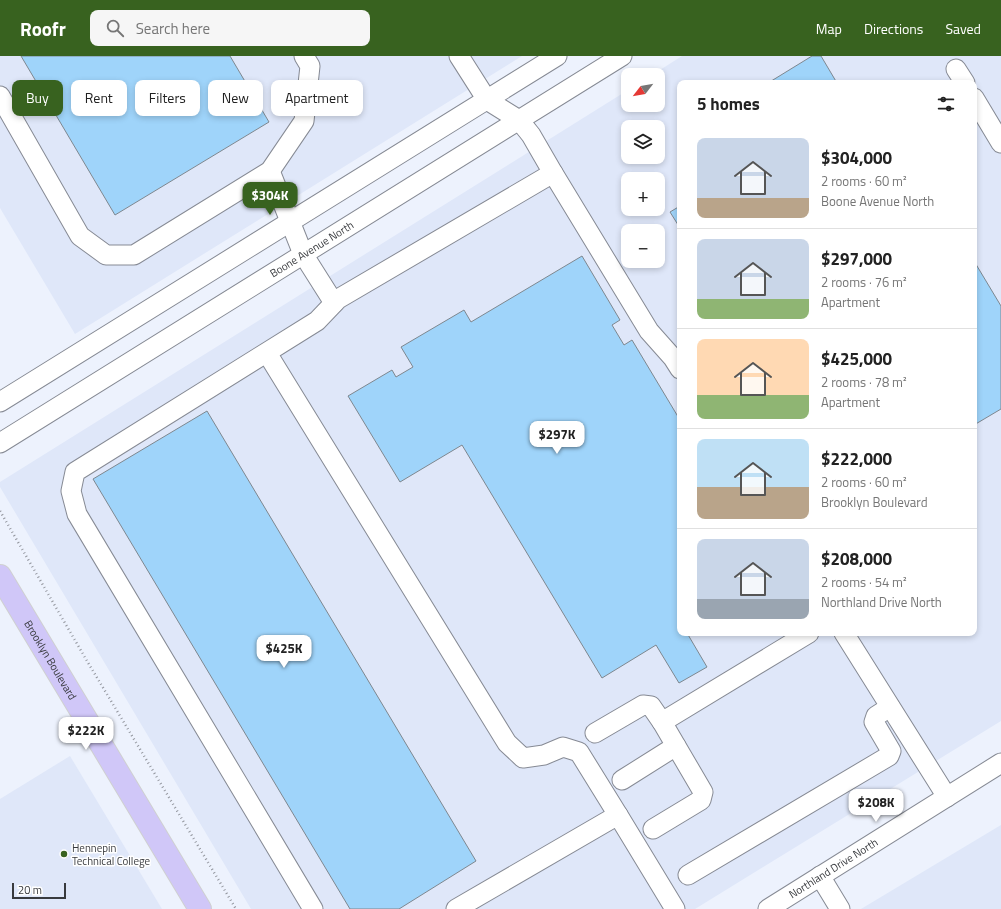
<!DOCTYPE html>
<html lang="en">
<head>
<meta charset="utf-8">
<style>
  :root { --surface:#fff; --page:#f6f6f6; --text:#222; --muted:#767676; --line:#e0e0e0; --accent:#38621f }
  body { margin:0; font-family:"Titillium Web",sans-serif; background:var(--page); color:var(--text); height:100vh; display:flex; flex-direction:column; font-size:15px; white-space:nowrap }
  * { box-sizing:border-box; margin:0 }
  p { font-size:13px; color:var(--muted) }
  .icon { flex:none; width:22px; height:22px; fill:none; stroke:currentColor; stroke-width:2; stroke-linecap:round; stroke-linejoin:round }
  .map { position:relative; flex:1; overflow:hidden }
  .side { position:absolute; left:677px; top:24px; width:300px; height:556px; display:flex; flex-direction:column; background:var(--surface); border-radius:8px; box-shadow:0 2px 6px #0003 }
  .side>* { flex:none }
  .banner { position:absolute; left:12px; top:24px; width:380px; height:36px; display:flex; gap:8px }
  .needle { width:26px; rotate:239deg }
  .controls { position:absolute; left:621px; top:12px; display:grid; gap:8px }
  .controls a { display:grid; place-items:center; width:44px; height:44px; border-radius:8px; background:var(--surface); box-shadow:0 2px 6px #0003; font-size:20px }
  .scale { position:absolute; left:12px; bottom:10px; width:54px; box-sizing:border-box; padding-left:4px; border:2px solid #383a3e; border-top:0; font-size:11px; line-height:14px; white-space:nowrap; color:#383a3e; -webkit-text-stroke:3px #fff; paint-order:stroke }
  .price { position:absolute; translate:-50% -34px; padding:0 9px; border-radius:8px; background:#fff; color:#222; font-size:13px; line-height:26px; filter:drop-shadow(0 1px 2px #0008) }
  .price::after { content:''; position:absolute; left:50%; top:24px; width:12px; height:9px; margin-left:-6px; background:inherit; clip-path:polygon(0 0,100% 0,50% 100%) }
  .price.selected { background:var(--accent); color:#fff }
  ul { padding:0; list-style:none }
  li { display:flex; align-items:center; gap:12px; height:100px; padding:0 20px }
  li+li { border-top:1px solid var(--line) }
  li span { display:grid; place-items:center; flex:none; width:112px; height:80px; border-radius:8px; color:#555 }
  li>.icon { margin-inline-start:auto }
  span .icon { width:48px; height:48px; fill:#fffc; stroke-width:1 }
  li b { font-size:17px }
  h2 { display:flex; justify-content:space-between; align-items:center; height:48px; padding:0 20px; font-size:17px }
  .tag { padding:0 14px; border-radius:8px; background:var(--surface); box-shadow:0 2px 6px #0003; font-size:14px; line-height:36px }
  .tag.selected { background:var(--accent); color:#fff }
  header { display:flex; align-items:center; gap:24px; box-sizing:border-box; height:56px; padding:0 20px; background:var(--accent); color:#fff }
  header strong { font-size:19px }
  nav { display:flex; gap:22px; margin-inline-start:auto; font-size:14px }
  .search { width:280px; height:36px; background:var(--page); display:flex; align-items:center; gap:10px; box-sizing:border-box; padding:0 14px; border-radius:8px; color:var(--muted); font-size:15px }
  .map>svg:first-child { display:block }
  .built { fill:#dfe7f9; fill-rule:evenodd }
  .building { fill:#9fd4fa; stroke:#7e878f }
  .lines { fill:none; stroke-linecap:round; stroke-linejoin:round }
  .minor-casing { stroke:#868a94; stroke-width:21 }
  .major-casing { stroke:#cfd0d1; stroke-width:24 }
  .path { stroke:#9598a0; stroke-width:2.5; stroke-dasharray:1 3; stroke-linecap:butt }
  .minor { stroke:#fff; stroke-width:19 }
  .major { stroke:#d0c7f8; stroke-width:22 }
  .poi-dot { fill:#38621f; stroke:#fff; stroke-width:1.5 }
  .labels { text-anchor:middle; dominant-baseline:central; stroke-width:3; stroke-linejoin:round; paint-order:stroke }
  .street-label { font-size:11px; fill:#383a3e; stroke:#fff }
  .poi-label { font-size:11px; fill:#383a3e; stroke:#fff; text-anchor:start }
</style>
</head>
<body>
<header>
<strong>Roofr</strong>
<div class="search"><svg class="icon" aria-label="search" viewBox="0 0 24 24"><circle cx="10" cy="10" r="6"/><path d="M15 15l6 6"/></svg>Search here</div>
<nav><a>Map</a><a>Directions</a><a>Saved</a></nav>
</header>
<div class="map">
<svg width="1001" height="853" viewBox="0 0 1001 853">
  <rect width="100%" height="100%" fill="#edf2fd"/>
  <g class="built">
    <polygon points="0,0 522,0 75,278 0,152"/>
    <path d="M682 0H1001V665L695 853H251L0 431V426L628 34V49H658V19H652ZM680 27H974V577H680ZM628 71H658V101H628ZM628 123H658V153H628ZM628 175H658V205H628Z"/>
    <polygon points="70,700 162,853 0,853 0,743"/>
    <polygon points="1001,769 1001,853 861,853"/>
  </g>
  <g class="building">
    <polygon points="21,0 230,0 269,66 115,159"/>
    <polygon points="812,0 821,0 837,27 768,27"/>
    <polygon points="680,150 680,172 670,156"/>
    <polygon points="582,200 620,264 612,269 624,289 632,284 680,364 680,577 687,577 707,611 679,627 656,589 602,622 462,389 400,426 348,340 392,314 396,321 413,311 401,291 464,254 471,266"/>
    <polygon points="974,205 1001,250 1001,353 974,369"/>
    <polygon points="207,355 476,805 399,853 350,853 93,423"/>
  </g>
  <g class="lines">
    <g class="minor-casing">
      <g id="minor">
        <polyline points="459,0 487,44 519,64 531,79 553,117"/>
        <polyline points="956,13 965,27"/>
        <polyline points="0,40 80,180 106,199 134,199 270,115 304,65 310,10 304,0"/>
        <polyline points="974,42 1001,87"/>
        <polyline points="270,115 303,198 334,247"/>
        <polyline points="267,297 507,687 523,702 544,699 563,691 579,696 618,759"/>
        <polyline points="0,346 557,0"/>
        <path id="s1" d="M0 387 622 0"/>
        <polyline points="844,577 947,741"/>
        <polyline points="595,677 643,649 651,650 662,666 809,577"/>
        <polyline points="622,724 676,690"/>
        <polyline points="653,773 701,744 703,736 662,666"/>
        <polyline points="688,819 889,700 891,695 874,666 876,660 890,651"/>
        <polyline points="820,820 840,853"/>
        <polyline points="313,853 77,458 71,435 75,416 317,265 338,243 553,117 649,275 673,302 680,313"/>
        <polyline points="456,853 618,759 675,853"/>
        <path id="s2" d="M768 853 1001 707"/>
      </g>
    </g>
    <g class="major-casing">
      <g id="major">
        <path id="s3" d="M0 520 200 853"/>
      </g>
    </g>
    <polyline class="path" points="0,455 87,605 236,853"/>
    <use href="#minor" class="minor"/>
    <use href="#major" class="major"/>
  </g>
  <circle class="poi-dot" cx="64" cy="798" r="4"/>
  <g class="labels">
    <g class="street-label">
      <text stroke="none"><textPath href="#s1" startOffset="367">Boone Avenue North</textPath></text>
      <text stroke="none"><textPath href="#s3" startOffset="98">Brooklyn Boulevard</textPath></text>
      <text stroke="none"><textPath href="#s2" startOffset="77">Northland Drive North</textPath></text>
    </g>
    <g class="poi-label">
      <text x="72" y="792">Hennepin<tspan x="72" dy="13">Technical College</tspan></text>
    </g>
  </g>
</svg>
<div class="controls">
<a><svg class="needle" viewBox="-14 -14 28 28"><path d="M0-13l5 13h-10z" fill="#e53935"/><path d="M0 13l5-13h-10z" fill="#767676"/></svg></a>
<a><svg class="icon" aria-label="layers" viewBox="0 0 24 24"><path d="M12 4l9 5-9 5-9-5zM3 14l9 5 9-5"/></svg></a>
<a>+</a>
<a>−</a>
</div>
<div class="scale">20 m</div>
<b class="price selected" style="left:270px;top:160px">$304K</b>
<b class="price" style="left:557px;top:399px">$297K</b>
<b class="price" style="left:284px;top:613px">$425K</b>
<b class="price" style="left:86px;top:695px">$222K</b>
<b class="price" style="left:876px;top:767px">$208K</b>
<div class="banner">
<a class="tag selected">Buy</a>
<a class="tag">Rent</a>
<a class="tag">Filters</a>
<a class="tag">New</a>
<a class="tag">Apartment</a>
</div>
<section class="side">
<h2>5 homes<svg class="icon" aria-label="filters" viewBox="0 0 24 24"><path d="M4 7h16M4 17h16"/><circle cx="9" cy="7" r="2"/><circle cx="15" cy="17" r="2"/></svg></h2>
<ul>
<li><span style="background:linear-gradient(#c9d6e8 75%,#b9a48a 0)"><svg class="icon" aria-label="home" viewBox="0 0 24 24"><path d="M3 11l9-7 9 7M6 9v11h12V9"/></svg></span><div><b>$304,000</b><p>2 rooms · 60 m²</p><p>Boone Avenue North</p></div></li>
<li><span style="background:linear-gradient(#c9d6e8 75%,#8fb573 0)"><svg class="icon" aria-label="home" viewBox="0 0 24 24"><path d="M3 11l9-7 9 7M6 9v11h12V9"/></svg></span><div><b>$297,000</b><p>2 rooms · 76 m²</p><p>Apartment</p></div></li>
<li><span style="background:linear-gradient(#ffd9b3 70%,#8fb573 0)"><svg class="icon" aria-label="home" viewBox="0 0 24 24"><path d="M3 11l9-7 9 7M6 9v11h12V9"/></svg></span><div><b>$425,000</b><p>2 rooms · 78 m²</p><p>Apartment</p></div></li>
<li><span style="background:linear-gradient(#bfe0f5 60%,#b9a48a 0)"><svg class="icon" aria-label="home" viewBox="0 0 24 24"><path d="M3 11l9-7 9 7M6 9v11h12V9"/></svg></span><div><b>$222,000</b><p>2 rooms · 60 m²</p><p>Brooklyn Boulevard</p></div></li>
<li><span style="background:linear-gradient(#c9d6e8 75%,#9aa5b1 0)"><svg class="icon" aria-label="home" viewBox="0 0 24 24"><path d="M3 11l9-7 9 7M6 9v11h12V9"/></svg></span><div><b>$208,000</b><p>2 rooms · 54 m²</p><p>Northland Drive North</p></div></li>
</ul>
</section>
</div>
</body>
</html>
